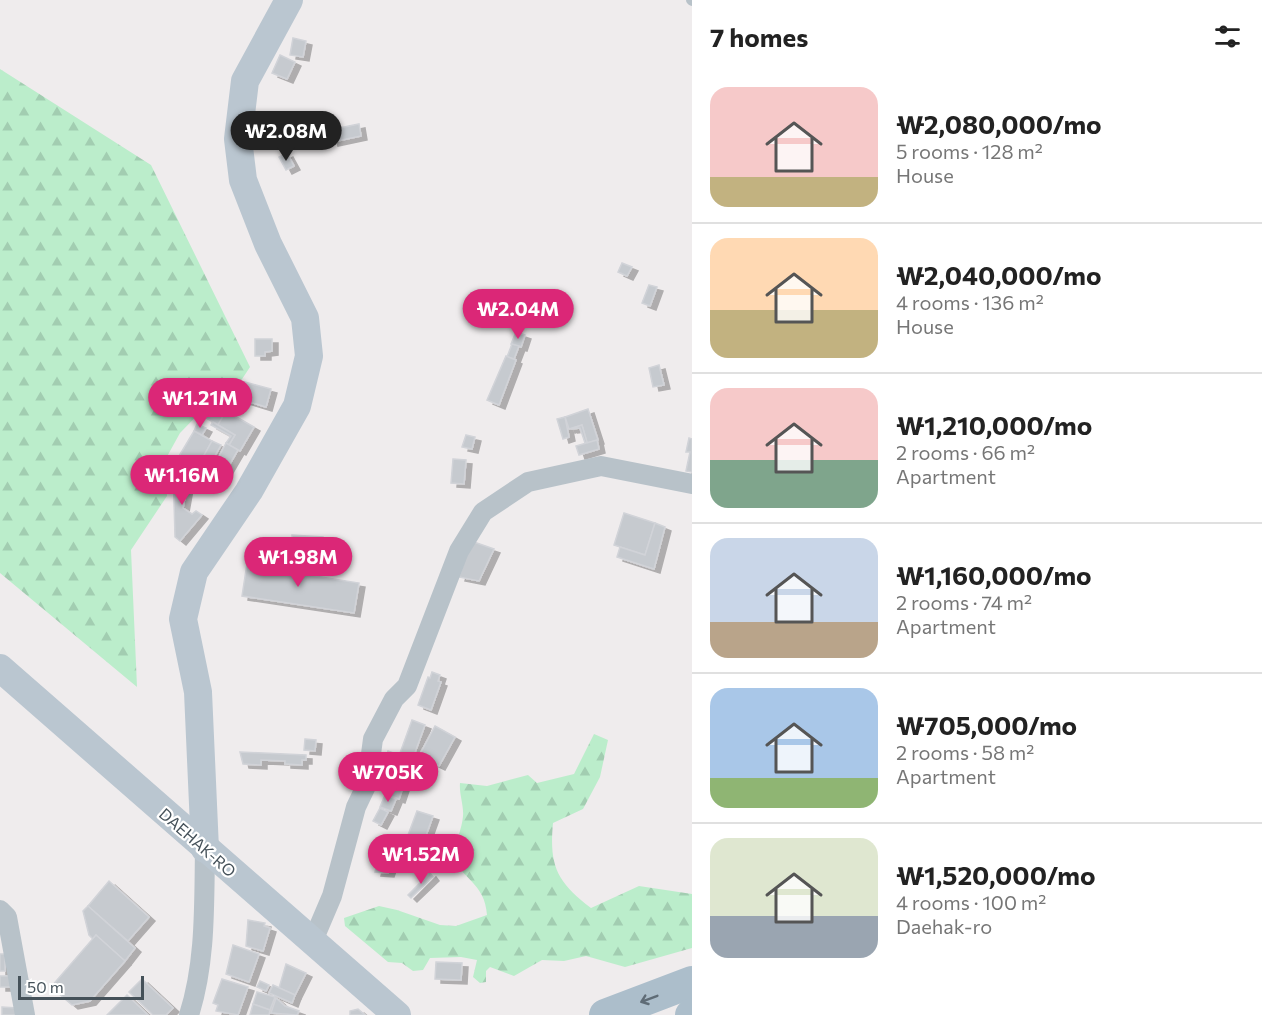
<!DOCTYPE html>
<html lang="en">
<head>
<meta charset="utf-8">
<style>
  :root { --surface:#fff; --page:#f2f2f2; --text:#222; --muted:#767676; --line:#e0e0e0; --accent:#db2777 }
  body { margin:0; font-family:Commissioner,sans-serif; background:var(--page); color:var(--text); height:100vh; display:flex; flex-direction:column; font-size:22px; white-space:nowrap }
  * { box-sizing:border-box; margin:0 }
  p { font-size:20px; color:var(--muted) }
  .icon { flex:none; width:33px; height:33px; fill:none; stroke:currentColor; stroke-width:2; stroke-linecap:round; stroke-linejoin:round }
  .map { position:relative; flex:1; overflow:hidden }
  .panel { display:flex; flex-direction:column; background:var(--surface); width:570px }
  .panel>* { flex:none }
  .scale { position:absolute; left:18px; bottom:15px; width:126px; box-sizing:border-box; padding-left:6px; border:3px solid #455159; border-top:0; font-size:16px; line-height:21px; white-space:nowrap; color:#455159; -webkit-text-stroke:4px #fff; paint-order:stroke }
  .price { position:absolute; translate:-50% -51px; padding:0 14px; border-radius:21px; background:var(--accent); color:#fff; font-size:20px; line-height:39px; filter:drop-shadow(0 2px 3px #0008) }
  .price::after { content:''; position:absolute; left:50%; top:36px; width:18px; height:14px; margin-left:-9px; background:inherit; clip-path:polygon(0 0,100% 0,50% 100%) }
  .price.on { background:#222; color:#fff }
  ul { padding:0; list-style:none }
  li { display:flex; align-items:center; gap:18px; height:150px; padding:0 18px }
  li+li { border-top:2px solid var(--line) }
  li span { display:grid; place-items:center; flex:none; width:168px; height:120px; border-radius:18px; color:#555 }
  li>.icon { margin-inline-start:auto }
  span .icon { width:72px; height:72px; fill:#fffc; stroke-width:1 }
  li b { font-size:26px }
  h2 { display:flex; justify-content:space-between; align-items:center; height:72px; padding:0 18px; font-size:26px }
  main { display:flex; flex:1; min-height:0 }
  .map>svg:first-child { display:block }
  .forest { fill:url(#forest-firs) }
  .building { fill:#c6cacf; stroke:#d1d3d8; stroke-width:1.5; filter:url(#shadow) }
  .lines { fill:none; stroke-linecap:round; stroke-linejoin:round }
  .lane { stroke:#b8c2c9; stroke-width:10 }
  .street { stroke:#b8c2c9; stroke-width:20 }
  .secondary { stroke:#bac6d0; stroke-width:28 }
  .primary { stroke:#acbecb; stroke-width:32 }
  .oneway { stroke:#5f6c76 }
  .labels { text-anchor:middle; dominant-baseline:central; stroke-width:4.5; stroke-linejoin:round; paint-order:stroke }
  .street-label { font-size:16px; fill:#455159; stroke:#fff }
</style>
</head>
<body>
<main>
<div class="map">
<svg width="692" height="1015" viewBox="0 0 692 1015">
  <defs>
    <pattern id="forest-firs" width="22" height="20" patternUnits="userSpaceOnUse" patternTransform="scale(1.5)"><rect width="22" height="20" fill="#bbedcb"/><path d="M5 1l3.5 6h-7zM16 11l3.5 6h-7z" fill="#a2cdb1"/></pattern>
    <filter id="shadow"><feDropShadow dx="6" dy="4" stdDeviation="0" flood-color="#0004"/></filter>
  </defs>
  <rect width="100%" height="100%" fill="#efeced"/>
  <g class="forest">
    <polygon points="0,69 151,165 250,367 225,405 211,401 180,433 164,462 167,496 131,550 137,687 0,573"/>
    <path d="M594 734 608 740 600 777 583 809 553 823C549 866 557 882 591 908L639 886 692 894V948L625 967 586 956 564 961 542 960 514 976 490 967 486 971V982L480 983 473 977 477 960 461 957 430 958 423 970 413 971 402 963 388 962 345 926 344 918 379 906 397 910 440 925 456 926 487 915C485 882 460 879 456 858 454 843 462 830 463 816 464 806 459 794 460 783L487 786 528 775 537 783 574 774Z"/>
  </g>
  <g class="building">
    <polygon points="293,38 306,41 303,57 290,55"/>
    <polygon points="280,55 295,62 287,79 272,73"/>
    <polygon points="359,124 361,136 332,142 329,130"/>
    <polygon points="287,153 294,166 286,170 279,157"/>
    <polygon points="622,263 632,267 627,276 618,272"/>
    <polygon points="649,285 657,287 650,306 642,303"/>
    <polygon points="516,332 525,335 521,347 511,344"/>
    <polygon points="255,339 272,339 272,351 265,352 265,356 255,356"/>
    <polygon points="512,344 519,346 514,359 507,357"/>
    <polygon points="506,356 516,360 499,405 487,400"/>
    <polygon points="659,365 664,385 653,387 649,368"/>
    <polygon points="245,382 271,389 266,407 240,399"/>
    <polygon points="233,396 241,401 237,409 228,404"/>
    <polygon points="214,405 226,411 218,425 206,418"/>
    <polygon points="588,409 598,440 587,443 582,425 569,429 565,417"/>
    <polygon points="226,411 254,427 240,451 229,445 235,435 218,425"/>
    <polygon points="565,417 569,437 563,439 557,419"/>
    <polygon points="213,422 235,435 229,445 226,443 231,436 211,425"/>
    <polygon points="197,424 206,428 202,435 194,431"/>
    <polygon points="582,425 587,442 585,443 580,428 571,429"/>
    <polygon points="194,431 212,441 197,468 199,469 195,478 173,466"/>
    <polygon points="466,435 475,437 472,449 462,447"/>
    <polygon points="689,438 692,439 692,472 686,471 690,452 686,452"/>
    <polygon points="597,440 599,449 579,455 576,446"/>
    <polygon points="212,441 221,445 205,473 197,468"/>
    <polygon points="226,443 238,450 224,474 213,468"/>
    <polygon points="453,459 466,460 464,484 451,483"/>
    <polygon points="173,466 189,475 183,508 192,514 196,511 202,515 180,541 175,537"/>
    <polygon points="624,513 655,523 645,555 614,545"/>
    <polygon points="655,523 665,527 654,569 617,557 620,547 645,555"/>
    <polygon points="292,535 323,537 322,549 309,548 309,553 293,552"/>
    <polygon points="471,541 494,549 479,581 459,577"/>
    <polygon points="248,557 273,560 271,569 359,583 354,613 242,596"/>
    <polygon points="432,672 440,675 438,681 441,682 431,710 418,705 428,677 430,678"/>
    <polygon points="412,720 425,725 413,758 400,753"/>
    <polygon points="435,726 455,737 439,766 419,756"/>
    <polygon points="305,739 316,740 315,751 304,750"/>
    <polygon points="388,751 412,760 408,773 383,765"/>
    <polygon points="240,752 306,755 306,760 302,760 302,765 285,764 285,761 261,760 261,765 243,764"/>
    <polygon points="384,768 407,775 399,799 386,794 392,779 381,779"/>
    <polygon points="386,777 392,779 388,789 382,787"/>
    <polygon points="385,795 396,799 391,811 380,807"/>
    <polygon points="380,808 388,812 381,825 373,821"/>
    <polygon points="417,811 433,816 424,841 408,835"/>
    <polygon points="388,836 402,840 393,868 379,863"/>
    <polygon points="414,842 421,844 417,860 410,858"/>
    <polygon points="377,864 390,867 388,873 375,872"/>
    <polygon points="430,873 433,877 411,898 408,895"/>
    <polygon points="109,881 149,917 128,941 88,906"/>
    <polygon points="88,906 135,948 125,961 96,935 93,939 89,935 83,911"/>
    <polygon points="248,920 265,923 264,926 270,928 263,951 246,946"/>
    <polygon points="96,935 125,961 90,1001 72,1005 51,987"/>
    <polygon points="233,945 259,954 249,982 226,974"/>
    <rect x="0" y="954" width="5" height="17"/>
    <polygon points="436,962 462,963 461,980 435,979"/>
    <polygon points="286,964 306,973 295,995 279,988"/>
    <polygon points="0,976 12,976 13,987 0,987"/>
    <polygon points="142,979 173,1008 166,1015 153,1015 129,992"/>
    <polygon points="222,979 248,987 238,1015 216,1011 218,1005 213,1003"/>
    <polygon points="260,981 269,985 266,991 257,987"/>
    <polygon points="273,985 295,995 292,1003 269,993"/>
    <polygon points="257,992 275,997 270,1010 253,1004"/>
    <polygon points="127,995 148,1015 107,1015"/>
    <polygon points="276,998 285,1006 299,1011 297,1015 271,1013"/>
    <polygon points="253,1004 270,1010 269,1015 250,1015"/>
    <polygon points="2,1007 17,1008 17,1015 2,1015"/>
    <polygon points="358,1009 365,1015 350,1015 350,1011"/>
  </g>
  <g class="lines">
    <polyline class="lane" points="691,0 692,1"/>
    <g class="street">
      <polyline points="0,910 7,917 25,1015"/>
      <polyline points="312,943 332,896 356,807 367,784 373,739 394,699 407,686 459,551 483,512 528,482 601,466 692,484"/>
      <path d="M189 1015C206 962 204 904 205 849"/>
    </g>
    <g class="secondary">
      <polyline points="0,668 397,1015"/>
      <polyline points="205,849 198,692 183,619 194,572 249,491 297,406 309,356 305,318 268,244 243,180 238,139 245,81 289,0"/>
    </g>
    <g class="primary">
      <polyline points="605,1015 692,982"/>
      <polyline points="691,1015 692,1014"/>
    </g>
  </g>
  <defs><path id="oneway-shaft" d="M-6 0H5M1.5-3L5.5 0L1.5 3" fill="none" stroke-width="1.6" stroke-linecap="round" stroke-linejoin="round" transform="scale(1.5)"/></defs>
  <use class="oneway" href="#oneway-shaft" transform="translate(649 999) rotate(159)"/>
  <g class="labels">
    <g class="street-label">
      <text transform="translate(198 842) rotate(41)">DAEHAK-RO</text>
    </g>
  </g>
</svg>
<div class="scale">50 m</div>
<b class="price on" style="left:286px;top:162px">₩2.08M</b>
<b class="price" style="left:518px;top:340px">₩2.04M</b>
<b class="price" style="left:200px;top:429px">₩1.21M</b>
<b class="price" style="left:182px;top:506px">₩1.16M</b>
<b class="price" style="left:298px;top:588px">₩1.98M</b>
<b class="price" style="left:388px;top:803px">₩705K</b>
<b class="price" style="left:421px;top:885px">₩1.52M</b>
</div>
<section class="panel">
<h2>7 homes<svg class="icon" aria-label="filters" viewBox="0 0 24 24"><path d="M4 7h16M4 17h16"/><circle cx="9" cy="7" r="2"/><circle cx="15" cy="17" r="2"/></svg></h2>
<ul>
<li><span style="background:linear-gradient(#f6c9c9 75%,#c2b280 0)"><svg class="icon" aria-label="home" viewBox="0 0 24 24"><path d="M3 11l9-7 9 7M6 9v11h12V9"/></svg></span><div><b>₩2,080,000/mo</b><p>5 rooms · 128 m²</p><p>House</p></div></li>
<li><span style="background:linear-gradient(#ffd9b3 60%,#c2b280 0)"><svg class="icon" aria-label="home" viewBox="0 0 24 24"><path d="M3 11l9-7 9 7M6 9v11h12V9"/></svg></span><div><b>₩2,040,000/mo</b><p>4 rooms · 136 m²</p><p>House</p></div></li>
<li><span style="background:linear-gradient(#f6c9c9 60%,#7fa58c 0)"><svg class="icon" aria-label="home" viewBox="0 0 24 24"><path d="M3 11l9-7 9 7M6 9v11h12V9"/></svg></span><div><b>₩1,210,000/mo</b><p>2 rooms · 66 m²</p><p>Apartment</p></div></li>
<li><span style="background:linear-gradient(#c9d6e8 70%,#b9a48a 0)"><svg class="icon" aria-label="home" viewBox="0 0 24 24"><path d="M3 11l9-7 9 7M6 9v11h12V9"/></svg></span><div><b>₩1,160,000/mo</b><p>2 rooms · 74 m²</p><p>Apartment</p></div></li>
<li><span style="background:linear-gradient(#a9c7e8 75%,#8fb573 0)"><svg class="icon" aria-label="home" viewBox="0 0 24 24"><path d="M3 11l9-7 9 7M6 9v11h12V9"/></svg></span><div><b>₩705,000/mo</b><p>2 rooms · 58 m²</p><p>Apartment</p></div></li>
<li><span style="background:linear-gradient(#dfe7d0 65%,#9aa5b1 0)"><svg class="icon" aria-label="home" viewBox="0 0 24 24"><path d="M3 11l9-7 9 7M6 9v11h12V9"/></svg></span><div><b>₩1,520,000/mo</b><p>4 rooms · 100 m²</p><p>Daehak-ro</p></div></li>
</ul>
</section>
</main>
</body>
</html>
